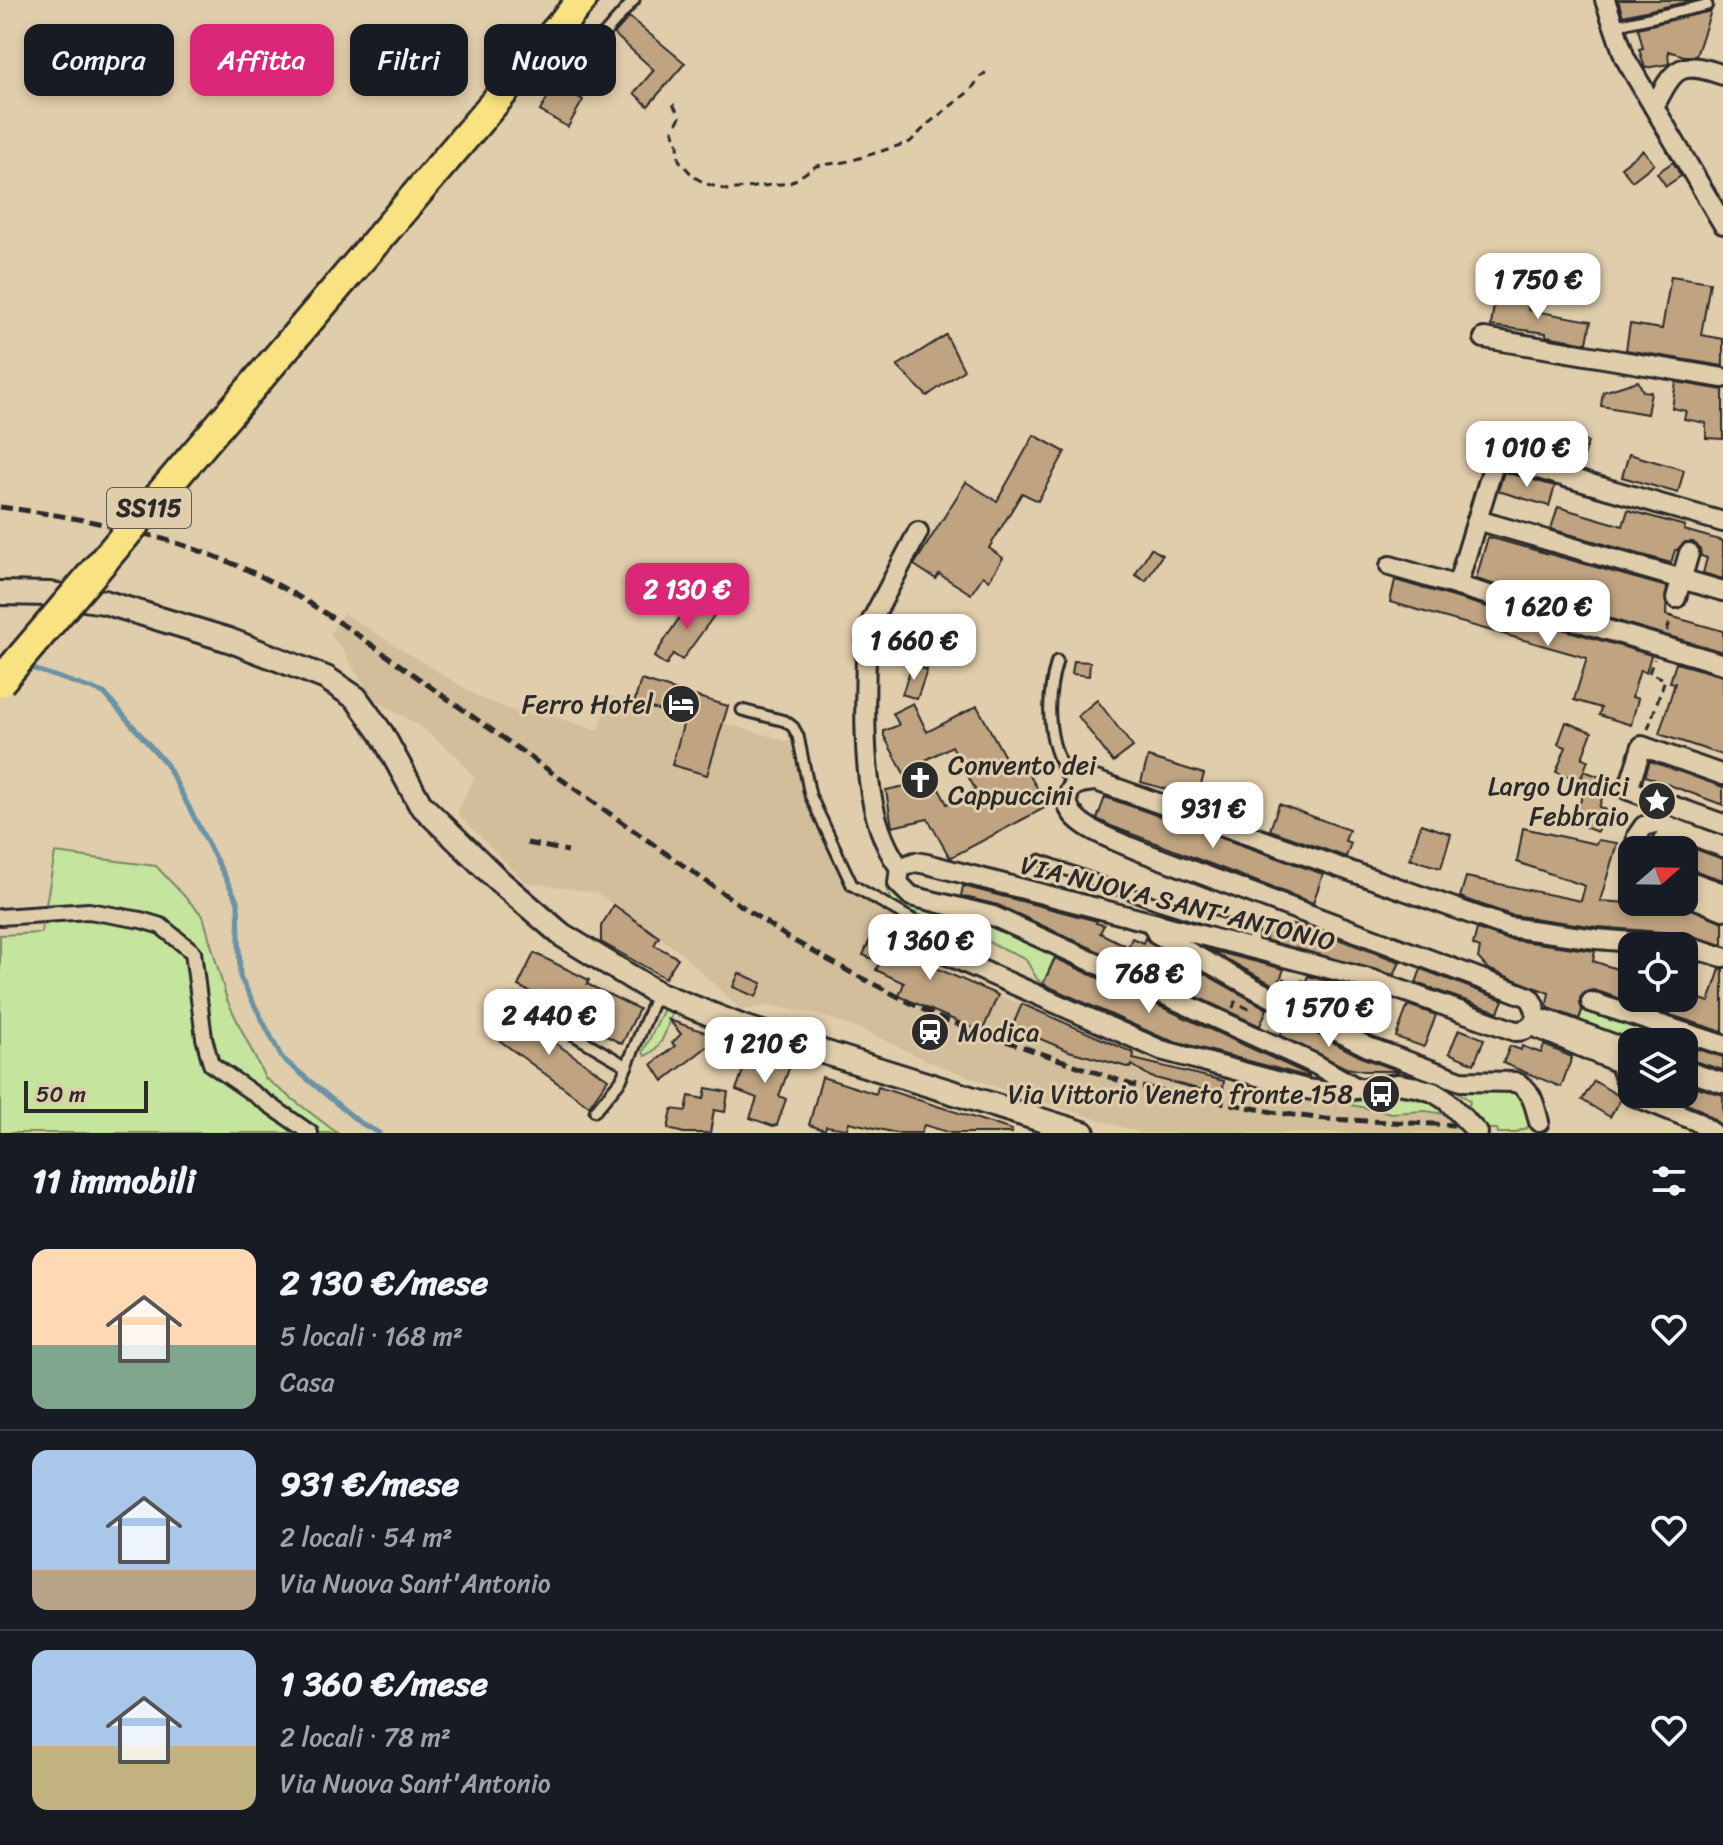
<!DOCTYPE html>
<html lang="it">
<head>
<meta charset="utf-8">
<style>
  :root { --surface:#171b24; --page:#20242c; --text:#f1f3f6; --muted:#9ea1a6; --line:#363941; --accent:#db2777 }
  body { margin:0; font-family:Sriracha,sans-serif; background:var(--page); color:var(--text); height:100vh; display:flex; flex-direction:column; font-size:30px; white-space:nowrap }
  * { box-sizing:border-box; margin:0 }
  p { font-size:26px; color:var(--muted) }
  .icon { flex:none; width:44px; height:44px; fill:none; stroke:currentColor; stroke-width:2; stroke-linecap:round; stroke-linejoin:round }
  .map { position:relative; height:1133px; overflow:hidden }
  .drawer { display:flex; flex-direction:column; background:var(--surface); flex:1 }
  .drawer>* { flex:none }
  .top-card { position:absolute; left:24px; top:24px; width:800px; height:72px; display:flex; gap:16px }
  .needle { width:52px; rotate:70deg }
  .tools { position:absolute; left:1618px; top:836px; display:grid; gap:16px }
  .tools a { display:grid; place-items:center; width:80px; height:80px; border-radius:16px; background:var(--surface); box-shadow:0 4px 12px #0003; font-size:40px }
  .scale { position:absolute; left:24px; bottom:20px; width:124px; box-sizing:border-box; padding-left:8px; border:4px solid #2b2b2b; border-top:0; font-size:22px; line-height:28px; white-space:nowrap; color:#2b2b2b; -webkit-text-stroke:6px #e0cdab; paint-order:stroke }
  .price { position:absolute; translate:-50% -68px; padding:0 18px; border-radius:16px; background:#fff; color:#222; font-size:26px; line-height:52px; filter:drop-shadow(0 2px 4px #0008) }
  .price::after { content:''; position:absolute; left:50%; top:48px; width:24px; height:18px; margin-left:-12px; background:inherit; clip-path:polygon(0 0,100% 0,50% 100%) }
  .price.selected { background:var(--accent); color:#fff }
  ul { padding:0; list-style:none }
  li { display:flex; align-items:center; gap:24px; height:200px; padding:0 32px }
  li+li { border-top:2px solid var(--line) }
  li span { display:grid; place-items:center; flex:none; width:224px; height:160px; border-radius:16px; color:#555 }
  li>.icon { margin-inline-start:auto }
  span .icon { width:96px; height:96px; fill:#fffc; stroke-width:1 }
  li b { font-size:34px }
  h2 { display:flex; justify-content:space-between; align-items:center; height:96px; padding:0 32px; font-size:34px }
  .tag { padding:0 28px; border-radius:16px; background:var(--surface); box-shadow:0 4px 12px #0003; font-size:28px; line-height:72px }
  .tag.selected { background:var(--accent); color:#fff }
  .map>svg:first-child { display:block }
  .built { fill:#d3be9c }
  .green { fill:#c5e49d; stroke:#788864; stroke-width:2 }
  .lines { fill:none; stroke-linecap:round; stroke-linejoin:round }
  .stream { stroke:#6b93a5; stroke-width:5 }
  .building { fill:#c0a481; stroke:#2b2b2b; stroke-width:2; fill-rule:evenodd }
  .service-casing { stroke:#2b2b2b; stroke-width:15 }
  .pedestrian-casing { stroke:#2b2b2b; stroke-width:20 }
  .minor-casing { stroke:#2b2b2b; stroke-width:24 }
  .tertiary-casing { stroke:#2b2b2b; stroke-width:28 }
  .primary-casing { stroke:#2b2b2b; stroke-width:34 }
  .path { stroke:#2b2b2b; stroke-width:3; stroke-dasharray:8 6; stroke-linecap:butt }
  .service { stroke:#e0cdab; stroke-width:9 }
  .pedestrian { stroke:#e0cdab; stroke-width:14 }
  .minor { stroke:#e0cdab; stroke-width:18 }
  .tertiary { stroke:#e0cdab; stroke-width:22 }
  .primary { stroke:#f8e281; stroke-width:28 }
  .rail { stroke:#2b2b2b; stroke-width:5; stroke-dasharray:12 6; stroke-linecap:butt }
  .primary-bridge-casing { stroke:#2b2b2b; stroke-width:34; stroke-linecap:butt }
  .primary-bridge { stroke:#f8e281; stroke-width:28 }
  .labels { text-anchor:middle; dominant-baseline:central; stroke-width:6; stroke-linejoin:round; paint-order:stroke }
  .shield { fill:#e0cdab; stroke:#615c51; stroke-width:2 }
  .shield-label { font-size:24px; font-weight:bold; fill:#2b2b2b }
  .poi-label { font-size:26px; fill:#2b2b2b; stroke:#e0cdab; text-anchor:end }
  .street-label { font-size:26px; fill:#2b2b2b; stroke:#e0cdab }
</style>
</head>
<body>
<div class="map">
<svg width="1723" height="1133" viewBox="0 0 1723 1133">
  <rect width="100%" height="100%" fill="#e0cdab"/>
  <filter id="ink" filterUnits="userSpaceOnUse"><feTurbulence type="fractalNoise" baseFrequency=".0125" numOctaves="2"/><feDisplacementMap in="SourceGraphic" scale="16" xChannelSelector="R" yChannelSelector="G"/><feConvolveMatrix kernelMatrix="1 2 1 2 8 2 1 2 1" color-interpolation-filters="sRGB"/></filter>
  <g filter="url(#ink)">
    <polygon class="built" points="343,613 482,699 512,710 546,717 549,715 599,731 608,695 720,729 723,723 791,742 803,795 847,891 910,924 903,935 907,938 900,954 1182,1071 1303,1100 1341,1103 1363,1108 1444,1114 1459,1133 1141,1133 1006,1091 928,1061 863,1030 813,1013 770,1006 741,1010 681,953 597,893 525,882 457,813 474,778 459,758 424,729 371,697 341,647 330,634"/>
    <g class="green">
      <polygon points="55,853 156,866 203,916 227,1000 265,1078 337,1133 0,1133 0,935 41,933"/>
      <polygon points="885,886 897,898 985,920 1056,954 1043,984 1037,979 1025,958 964,931 905,909 892,900"/>
      <polygon points="1584,1006 1671,1036 1669,1042 1632,1042 1578,1024"/>
      <path d="M665 1007 673 1010C666 1028 664 1048 645 1056L643 1052Z"/>
      <path d="M1399 1064 1520 1089 1534 1125 1514 1133H1498L1497 1129H1487L1469 1106 1470 1101C1451 1085 1425 1072 1399 1071Z"/>
      <polygon points="1400,1096 1431,1102 1444,1114 1426,1111 1391,1113 1341,1103"/>
    </g>
    <g class="lines">
      <polyline class="stream" points="25,666 104,693 167,765 238,902 240,977 282,1058 359,1122 379,1133"/>
    </g>
    <g class="building">
      <polygon points="1618,0 1695,0 1623,16"/>
      <polygon points="1711,11 1696,56 1684,56 1668,51 1669,64 1645,68 1639,49 1643,48 1638,28"/>
      <polygon points="629,17 685,63 648,106 634,93 654,70 614,34"/>
      <polygon points="555,84 583,100 568,127 540,111"/>
      <polygon points="1643,150 1654,164 1632,181 1621,167"/>
      <polygon points="1673,162 1681,176 1666,186 1657,173"/>
      <polygon points="1671,276 1710,282 1701,335 1723,339 1723,366 1626,350 1630,324 1662,329"/>
      <polygon points="1495,297 1529,301 1528,310 1591,321 1587,343 1546,336 1546,333 1491,326"/>
      <polygon points="946,335 964,370 927,396 897,366"/>
      <polygon points="1638,381 1643,391 1651,392 1647,414 1601,406 1603,392"/>
      <polygon points="1676,382 1723,390 1723,439 1706,438 1706,423 1684,419 1686,411 1672,408"/>
      <polygon points="1533,426 1588,442 1582,464 1563,458 1561,463 1525,453"/>
      <polygon points="1034,435 1065,452 1038,501 1022,493 989,548 1003,558 989,580 983,576 971,594 939,574 936,579 914,565 966,482 997,501"/>
      <polygon points="1629,454 1684,470 1678,493 1622,477"/>
      <polygon points="1504,472 1555,486 1549,506 1498,491"/>
      <polygon points="1558,507 1623,526 1628,510 1685,526 1684,530 1723,541 1723,579 1703,573 1707,558 1701,556 1700,549 1693,542 1685,542 1677,550 1675,550 1671,563 1551,529"/>
      <polygon points="1488,537 1667,587 1666,615 1723,631 1723,652 1476,579"/>
      <polygon points="1151,548 1162,555 1146,581 1135,575"/>
      <polygon points="1395,580 1651,655 1646,673 1640,670 1632,697 1638,699 1631,725 1599,715 1601,708 1574,700 1587,658 1390,602"/>
      <polygon points="690,601 721,606 682,660 673,654 666,665 654,657"/>
      <polygon points="945,635 957,642 947,658 935,652"/>
      <polygon points="1074,661 1090,662 1089,676 1072,674"/>
      <polygon points="1676,663 1723,676 1723,755 1659,734 1675,683 1670,682"/>
      <polygon points="912,665 927,670 917,699 902,694"/>
      <polygon points="641,680 728,706 707,775 672,765 685,718 634,703"/>
      <polygon points="1097,700 1133,747 1113,762 1078,716"/>
      <path d="M913 703 927 732 977 706 1013 772 1024 766 1048 806 950 858 928 819 892 827 886 790 910 785 884 736V731L899 725 893 713ZM952 746 975 789 947 804 924 761Z"/>
      <polygon points="1566,722 1592,732 1582,758 1588,760 1580,781 1556,772 1566,747 1558,744"/>
      <polygon points="1148,757 1204,774 1197,798 1141,782"/>
      <polygon points="1650,761 1723,787 1723,805 1645,776"/>
      <polygon points="1584,771 1609,780 1599,807 1605,809 1597,832 1572,822 1583,795 1576,792"/>
      <polygon points="1105,797 1323,874 1313,903 1111,826 1097,819"/>
      <polygon points="1279,804 1349,830 1345,841 1351,843 1346,857 1270,830"/>
      <polygon points="1421,824 1451,834 1441,868 1410,859"/>
      <polygon points="1523,828 1596,844 1598,840 1617,843 1600,901 1645,904 1675,902 1723,922 1723,945 1686,934 1597,927 1511,915 1460,897 1466,877 1581,901 1585,886 1517,862"/>
      <polygon points="1684,845 1723,859 1723,880 1684,867"/>
      <polygon points="963,886 1097,921 1096,923 1104,925 1100,933 1128,947 1132,938 1143,943 1145,938 1151,944 1267,1009 1260,1026 998,905 961,896"/>
      <polygon points="614,905 659,937 654,945 678,958 665,978 601,942 601,926"/>
      <polygon points="1270,922 1305,927 1400,962 1394,975 1265,940"/>
      <polygon points="877,924 907,937 901,953 998,995 982,1032 899,996 904,983 876,970 880,962 863,955"/>
      <polygon points="1477,929 1506,939 1595,951 1593,961 1632,974 1632,998 1684,998 1684,993 1709,1002 1720,969 1723,969 1723,1032 1594,990 1588,991 1580,998 1582,1010 1579,1019 1549,1008 1547,1004 1549,993 1488,969 1478,958 1480,948 1473,945"/>
      <polygon points="1210,950 1284,969 1277,987"/>
      <polygon points="534,953 589,980 587,984 639,1009 622,1044 593,1029 595,1024 518,986"/>
      <polygon points="1055,958 1309,1075 1309,1077 1163,1038 1043,984"/>
      <polygon points="1421,969 1503,1000 1498,1012 1416,983"/>
      <polygon points="739,973 762,983 756,997 733,987"/>
      <polygon points="1308,976 1385,997 1369,1034 1298,998"/>
      <polygon points="1022,1004 1134,1053 1133,1059 1224,1081 1222,1095 1151,1077 1132,1065 1131,1068 1069,1051 1012,1027"/>
      <polygon points="1408,1005 1436,1015 1424,1047 1396,1037"/>
      <polygon points="502,1007 608,1079 589,1106 492,1035"/>
      <polygon points="1288,1019 1363,1058 1399,1071 1364,1071 1346,1068 1280,1035"/>
      <polygon points="669,1020 705,1032 713,1042 663,1081 652,1064 675,1046 672,1043 681,1034"/>
      <polygon points="1459,1029 1484,1039 1474,1064 1449,1053"/>
      <polygon points="1544,1045 1572,1057 1561,1087 1503,1063 1510,1046 1521,1050 1522,1046 1541,1053"/>
      <polygon points="1688,1046 1723,1057 1723,1070 1684,1058"/>
      <polygon points="751,1048 791,1063 779,1096 786,1099 777,1125 773,1126 750,1118 757,1098 736,1090"/>
      <polygon points="822,1077 876,1094 878,1087 1012,1130 1012,1133 951,1133 924,1125 921,1133 896,1133 849,1122 847,1129 826,1126 825,1130 809,1125"/>
      <polygon points="1594,1081 1619,1096 1621,1099 1610,1117 1582,1100"/>
      <polygon points="1684,1083 1723,1095 1723,1127 1701,1110 1661,1094 1684,1094"/>
      <polygon points="706,1088 728,1092 725,1112 714,1110 710,1133 684,1133 668,1129 672,1109 686,1111 689,1096 704,1099"/>
    </g>
    <g class="lines">
      <g class="service-casing">
        <g id="service">
          <polyline points="1613,26 1707,5"/>
          <polyline points="546,52 584,57 634,0"/>
          <path d="M1057 661C1044 705 1048 748 1073 786"/>
          <polyline points="742,710 785,721 793,727 798,736 810,795 852,885 913,920 925,945"/>
          <polyline points="1040,860 1158,904 1253,934 1252,949"/>
          <polyline points="515,1001 627,1066"/>
          <polyline points="595,1111 621,1080 657,993"/>
        </g>
      </g>
      <g class="pedestrian-casing">
        <polyline id="pedestrian" points="0,917 89,911 141,920 161,926 193,952 204,1038 211,1064 310,1133"/>
      </g>
      <g class="minor-casing">
        <g id="minor">
          <polyline points="1605,0 1625,58 1723,224"/>
          <path d="M1654 107C1674 68 1679 59 1723 75"/>
          <polyline points="1484,338 1723,378"/>
          <polyline points="1477,520 1723,591"/>
          <polyline points="1390,566 1723,664"/>
          <polyline points="1457,586 1496,457 1723,522"/>
          <polyline points="1676,598 1689,553"/>
          <polyline points="1723,775 1642,746 1628,790 1723,824"/>
          <polyline points="1635,850 1637,836 1644,826 1658,822 1723,847"/>
          <polyline points="1661,850 1669,826"/>
          <path d="M900 868C857 811 866 712 866 643L872 620 918 532"/>
          <polyline points="1684,879 1723,893"/>
          <polyline points="1684,894 1723,910"/>
          <path d="M1154 928 1157 934 1259 991 1368 1047 1461 1081 1515 1082C1532 1088 1535 1106 1539 1122"/>
          <polyline points="925,945 1161,1050 1306,1089 1330,1092 1398,1084 1417,1087 1433,1092 1446,1100 1478,1133"/>
          <polyline points="1684,946 1723,957"/>
          <polyline points="1591,1002 1723,1045"/>
          <polyline points="1548,1020 1632,1051"/>
          <polyline points="1532,1026 1619,1063 1632,1095 1696,1121 1713,1133"/>
          <polyline points="1684,1070 1723,1083"/>
          <path d="M1357 1088 1315 1064 993 916 911 896 898 883 900 868 915 862 927 864 1373 980 1515 1031C1537 1031 1541 1013 1529 997L1140 851C1120 842 1057 823 1069 793 1073 782 1086 782 1096 781L1508 927 1596 939 1682 946"/>
        </g>
      </g>
      <g class="tertiary-casing">
        <polyline id="tertiary" points="0,593 50,594 104,602 229,640 326,678 356,698 382,734 420,804 499,881 562,935 657,993 743,1027 1083,1133"/>
      </g>
      <g class="primary-casing">
        <polyline id="primary" points="298,333 582,0"/>
      </g>
      <g class="path">
        <polyline points="673,104 680,117 673,130 678,144 679,160 694,177 707,184 727,190 790,183 816,166 850,161 910,142 929,123 971,90 980,77 989,70"/>
        <polyline points="1667,631 1672,615"/>
        <polyline points="1648,729 1665,679 1649,673 1654,659"/>
        <polyline points="1282,984 1284,979 1300,987 1303,981 1301,980"/>
        <polyline points="1233,1008 1235,1002 1249,1009 1252,1004"/>
      </g>
      <use href="#service" class="service"/>
      <use href="#pedestrian" class="pedestrian"/>
      <use href="#minor" class="minor"/>
      <use href="#tertiary" class="tertiary"/>
      <use href="#primary" class="primary"/>
      <g class="rail">
        <path d="M0 507C89 518 181 537 262 577 327 609 386 656 445 697 559 777 672 859 787 937L850 972 940 1018 1132 1085 1278 1113 1326 1119 1454 1125"/>
        <polyline points="527,843 568,851"/>
      </g>
      <g class="primary-bridge-casing">
        <polyline id="primary-bridge" points="0,682 298,333"/>
      </g>
      <use href="#primary-bridge" class="primary-bridge"/>
    </g>
  </g>
  <defs>
    <g id="hotel-disc" transform="scale(2)"><circle r="9.5" fill="#2b2b2b" stroke="#e0cdab"/><path d="M-6-4.5h1.5V1H6V5H4.5V3h-9V5H-6ZM-4 0a1.8 1.8 0 1 1 3.6 0ZM.5 0V-2.5h3Q6-2.5 6 0Z" fill="#fff"/></g>
    <g id="church-disc" transform="scale(2)"><circle r="9.5" fill="#2b2b2b" stroke="#e0cdab"/><path d="M-1.2-6h2.4v3.5h3.3v2.4h-3.3V6h-2.4V-.1h-3.3v-2.4h3.3Z" fill="#fff"/></g>
    <g id="sight-disc" transform="scale(2)"><circle r="9.5" fill="#2b2b2b" stroke="#e0cdab"/><path d="M0-6L1.8-2.2L6-1.7L2.9 1.2L3.7 5.4L0 3.3L-3.7 5.4L-2.9 1.2L-6-1.7L-1.8-2.2Z" fill="#fff"/></g>
    <g id="station-disc" transform="scale(2)"><circle r="9.5" fill="#2b2b2b" stroke="#e0cdab"/><path d="M-3-6H3Q5-6 5-4V2Q5 4 3 4L4.5 6H3L1.5 4h-3L-3 6H-4.5L-3 4Q-5 4-5 2V-4Q-5-6-3-6ZM-3.5-4v3h7v-3ZM-3.5 1v1.5H-2V1ZM2 1v1.5H3.5V1Z" fill="#fff"/></g>
    <g id="bus-disc" transform="scale(2)"><circle r="9.5" fill="#2b2b2b" stroke="#e0cdab"/><path d="M-5-6H5V4H4V6H2V4H-2V6H-4V4H-5ZM-3.5-4V0h7V-4ZM-3.5 1.2v1.5H-2V1.2ZM2 1.2v1.5H3.5V1.2Z" fill="#fff"/></g>
  </defs>
  <g fill-rule="evenodd">
    <use href="#hotel-disc" x="681" y="704"/>
    <use href="#church-disc" x="920" y="780"/>
    <use href="#sight-disc" x="1657" y="801"/>
    <use href="#station-disc" x="930" y="1032"/>
    <use href="#bus-disc" x="1381" y="1094"/>
  </g>
  <g class="labels">
    <rect class="shield" x="107" y="488" width="84" height="40" rx="6"/>
    <g class="shield-label">
      <text x="149" y="508">SS115</text>
    </g>
    <g class="poi-label">
      <text x="653" y="704">Ferro Hotel</text>
      <text x="948" y="765" text-anchor="start">Convento dei<tspan x="948" dy="30">Cappuccini</tspan></text>
      <text x="1629" y="786">Largo Undici<tspan x="1629" dy="30">Febbraio</tspan></text>
      <text x="958" y="1032" text-anchor="start">Modica</text>
      <text x="1353" y="1094">Via Vittorio Veneto fronte 158</text>
    </g>
    <g class="street-label">
      <text transform="translate(1178 903) rotate(14)">VIA NUOVA SANT'ANTONIO</text>
    </g>
  </g>
</svg>
<div class="tools">
<a><svg class="needle" viewBox="-14 -14 28 28"><path d="M0-13l5 13h-10z" fill="#e53935"/><path d="M0 13l5-13h-10z" fill="#9ea1a6"/></svg></a>
<a><svg class="icon" aria-label="locate" viewBox="0 0 24 24"><circle cx="12" cy="12" r="6"/><path d="M12 2v4M12 18v4M2 12h4M18 12h4"/></svg></a>
<a><svg class="icon" aria-label="layers" viewBox="0 0 24 24"><path d="M12 4l9 5-9 5-9-5zM3 14l9 5 9-5"/></svg></a>
</div>
<div class="scale">50 m</div>
<b class="price" style="left:1538px;top:321px">1 750 €</b>
<b class="price" style="left:1527px;top:489px">1 010 €</b>
<b class="price selected" style="left:687px;top:631px">2 130 €</b>
<b class="price" style="left:1548px;top:648px">1 620 €</b>
<b class="price" style="left:914px;top:682px">1 660 €</b>
<b class="price" style="left:1213px;top:850px">931 €</b>
<b class="price" style="left:930px;top:982px">1 360 €</b>
<b class="price" style="left:1149px;top:1015px">768 €</b>
<b class="price" style="left:1329px;top:1049px">1 570 €</b>
<b class="price" style="left:549px;top:1057px">2 440 €</b>
<b class="price" style="left:765px;top:1085px">1 210 €</b>
<div class="top-card">
<a class="tag">Compra</a>
<a class="tag selected">Affitta</a>
<a class="tag">Filtri</a>
<a class="tag">Nuovo</a>
</div>
</div>
<section class="drawer">
<h2>11 immobili<svg class="icon" aria-label="filters" viewBox="0 0 24 24"><path d="M4 7h16M4 17h16"/><circle cx="9" cy="7" r="2"/><circle cx="15" cy="17" r="2"/></svg></h2>
<ul>
<li><span style="background:linear-gradient(#ffd9b3 60%,#7fa58c 0)"><svg class="icon" aria-label="home" viewBox="0 0 24 24"><path d="M3 11l9-7 9 7M6 9v11h12V9"/></svg></span><div><b>2 130 €/mese</b><p>5 locali · 168 m²</p><p>Casa</p></div><svg class="icon" aria-label="heart" viewBox="0 0 24 24"><path d="M12 20l-8-8c-3-5 5-10 8-4 3-6 11-1 8 4z"/></svg></li>
<li><span style="background:linear-gradient(#a9c7e8 75%,#b9a48a 0)"><svg class="icon" aria-label="home" viewBox="0 0 24 24"><path d="M3 11l9-7 9 7M6 9v11h12V9"/></svg></span><div><b>931 €/mese</b><p>2 locali · 54 m²</p><p>Via Nuova Sant'Antonio</p></div><svg class="icon" aria-label="heart" viewBox="0 0 24 24"><path d="M12 20l-8-8c-3-5 5-10 8-4 3-6 11-1 8 4z"/></svg></li>
<li><span style="background:linear-gradient(#a9c7e8 60%,#c2b280 0)"><svg class="icon" aria-label="home" viewBox="0 0 24 24"><path d="M3 11l9-7 9 7M6 9v11h12V9"/></svg></span><div><b>1 360 €/mese</b><p>2 locali · 78 m²</p><p>Via Nuova Sant'Antonio</p></div><svg class="icon" aria-label="heart" viewBox="0 0 24 24"><path d="M12 20l-8-8c-3-5 5-10 8-4 3-6 11-1 8 4z"/></svg></li>
</ul>
</section>
</body>
</html>
